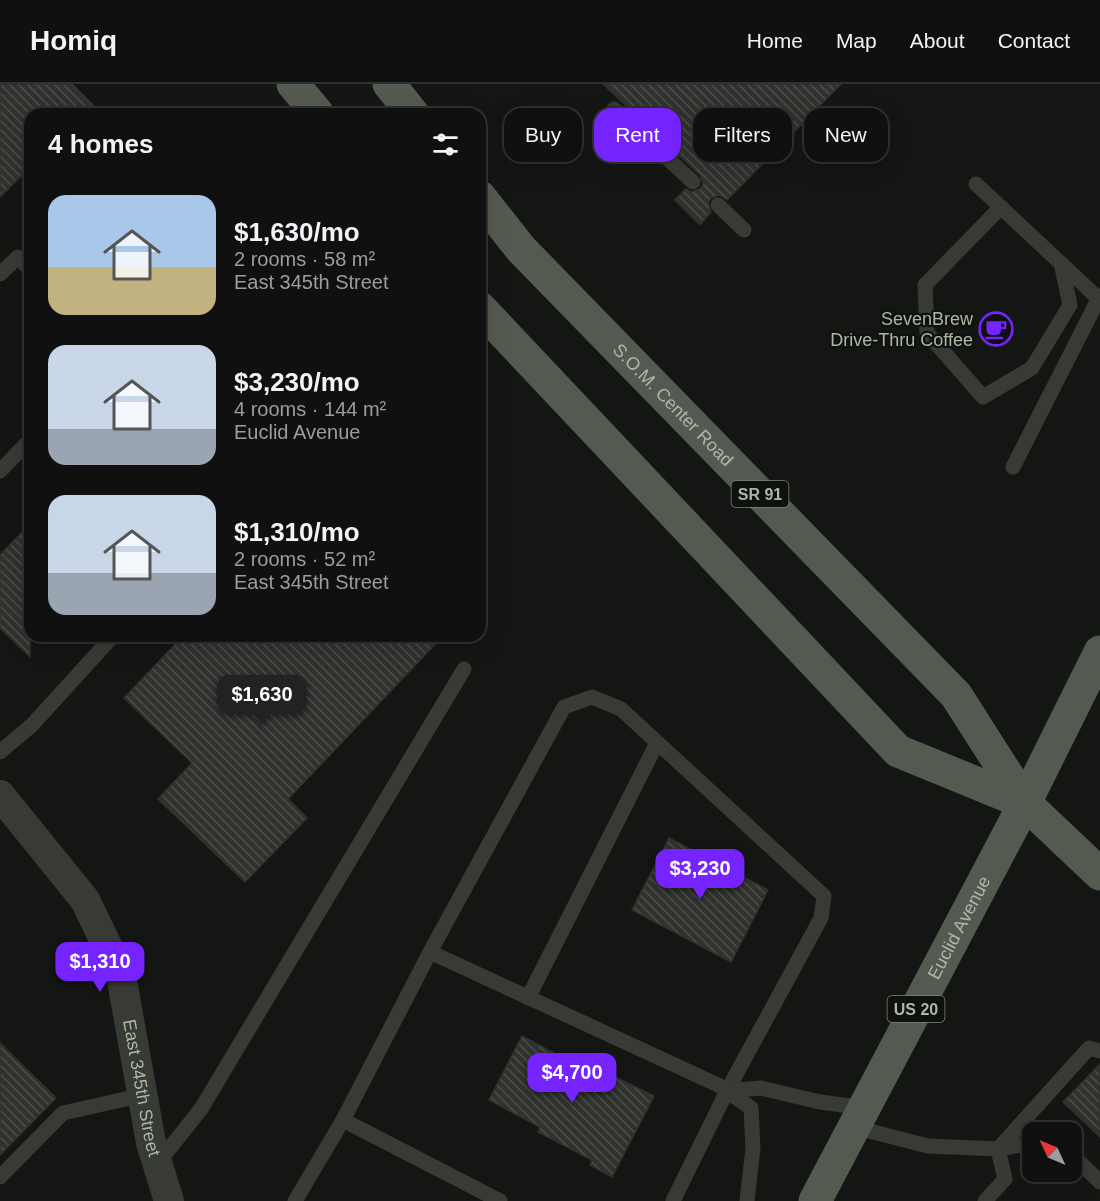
<!DOCTYPE html>
<html lang="en">
<head>
<meta charset="utf-8">
<style>
  :root { --surface:#0f100f; --page:#1d1e1d; --text:#f1f3f6; --muted:#9b9d9e; --line:#2f302f; --accent:#7523ff }
  body { margin:0; font-family:Arial,sans-serif; background:var(--page); color:var(--text); height:100vh; display:flex; flex-direction:column; font-size:22px; white-space:nowrap }
  * { box-sizing:border-box; margin:0 }
  p { font-size:20px; color:var(--muted) }
  .icon { flex:none; width:33px; height:33px; fill:none; stroke:currentColor; stroke-width:2; stroke-linecap:round; stroke-linejoin:round }
  .map { position:relative; flex:1; overflow:hidden }
  .side { position:absolute; left:24px; top:24px; width:462px; height:534px; display:flex; flex-direction:column; background:var(--surface); border-radius:18px; box-shadow:0 6px 24px #0002,0 0 0 2px var(--line) }
  .side>* { flex:none }
  .top-card { position:absolute; left:504px; top:24px; width:506px; height:54px; display:flex; gap:12px }
  .needle { width:39px; rotate:314deg }
  .buttons { position:absolute; left:1022px; top:1038px; display:grid; gap:12px }
  .buttons a { display:grid; place-items:center; width:60px; height:60px; border-radius:12px; background:var(--surface); box-shadow:0 6px 24px #0002,0 0 0 2px var(--line); font-size:30px }
  .price { position:absolute; translate:-50% -51px; padding:0 14px; border-radius:12px; background:var(--accent); color:#fff; font-size:20px; line-height:39px; filter:drop-shadow(0 2px 3px #0008) }
  .price::after { content:''; position:absolute; left:50%; top:36px; width:18px; height:14px; margin-left:-9px; background:inherit; clip-path:polygon(0 0,100% 0,50% 100%) }
  .price.selected { background:#222; color:#fff }
  ul { padding:0; list-style:none }
  li { display:flex; align-items:center; gap:18px; height:150px; padding:0 24px }
  li span { display:grid; place-items:center; flex:none; width:168px; height:120px; border-radius:18px; color:#555 }
  li>.icon { margin-inline-start:auto }
  span .icon { width:72px; height:72px; fill:#fffc; stroke-width:1 }
  li b { font-size:26px }
  h2 { display:flex; justify-content:space-between; align-items:center; height:72px; padding:0 24px; font-size:26px }
  .tag { padding:0 21px; border-radius:18px; background:var(--surface); box-shadow:0 6px 24px #0002,0 0 0 2px var(--line); font-size:21px; line-height:54px }
  .tag.selected { background:var(--accent); color:#fff }
  header { display:flex; align-items:center; gap:36px; box-sizing:border-box; height:84px; padding:0 30px; background:var(--surface); border-bottom:2px solid var(--line) }
  header strong { font-size:28px }
  nav { display:flex; gap:33px; margin-inline-start:auto; font-size:21px }
  .map>svg:first-child { display:block }
  .building { fill:url(#building-back-hatch); stroke:#2f322d; stroke-width:1.5 }
  .lines { fill:none; stroke-linecap:round; stroke-linejoin:round }
  .lane { stroke:#373b34; stroke-width:15 }
  .street { stroke:#373b34; stroke-width:30 }
  .primary { stroke:#555a50; stroke-width:33 }
  .labels { text-anchor:middle; dominant-baseline:central; stroke-width:4.5; stroke-linejoin:round; paint-order:stroke }
  .shield { fill:#0f110f; stroke:#7f8577; stroke-width:1.5 }
  .shield-label { font-size:16px; font-weight:bold; fill:#afb7a4 }
  .poi-label { font-size:18px; fill:#afb7a4; stroke:#0f110f; text-anchor:end }
  .street-label { font-size:18px; fill:#afb7a4; stroke:#0f110f }
</style>
</head>
<body>
<header>
<strong>Homiq</strong>
<nav><a>Home</a><a>Map</a><a>About</a><a>Contact</a></nav>
</header>
<div class="map">
<svg width="1100" height="1117" viewBox="0 0 1100 1117">
  <defs>
    <pattern id="building-back-hatch" width="6" height="6" patternUnits="userSpaceOnUse" patternTransform="scale(1.5)"><rect width="6" height="6" fill="#2f322e"/><path d="M-1 5l2 2M0 0l6 6M5-1l2 2" fill="none" stroke="#4b4d49"/></pattern>
  </defs>
  <rect width="100%" height="100%" fill="#141614"/>
  <g class="building">
    <polygon points="0,0 72,0 102,30 30,30 30,83 0,113"/>
    <polygon points="603,0 841,0 727,116 720,111 711,114 708,119 711,128 700,141 675,116 686,105 691,108 700,105 703,100 700,91"/>
    <polygon points="30,440 30,573 0,544 0,471"/>
    <polygon points="183,552 443,552 288,715 307,734 245,798 158,715 192,679 124,614"/>
    <polygon points="669,754 768,806 731,878 632,826"/>
    <polygon points="522,952 601,994 605,988 654,1012 612,1093 590,1081 592,1076 538,1048 540,1043 489,1016"/>
    <polygon points="0,959 56,1014 0,1071"/>
    <polygon points="1100,980 1100,1053 1063,1018"/>
  </g>
  <g class="lines">
    <g class="lane">
      <polyline points="614,25 693,98"/>
      <polyline points="976,100 1099,215"/>
      <polyline points="718,121 744,146"/>
      <polyline points="1001,123 925,201 927,249 983,313 1032,284 1070,221 1061,179"/>
      <polyline points="0,190 18,173 30,186"/>
      <polyline points="1013,383 1100,212"/>
      <polyline points="0,387 30,356"/>
      <polyline points="0,668 32,641 113,552"/>
      <polyline points="430,868 564,623 592,613 621,625 824,812 821,834 727,1007 673,1117"/>
      <polyline points="528,914 657,659"/>
      <polyline points="727,1007 761,1004 820,1018 865,1024"/>
      <polyline points="343,1036 500,1117"/>
      <polyline points="854,1043 928,1062 998,1065 1089,964 1100,967"/>
      <polyline points="1071,1070 1100,1098"/>
      <polyline points="157,1080 201,1025 464,585"/>
      <polyline points="0,1093 63,1029 143,1011"/>
      <polyline points="295,1117 343,1036 430,868 718,1001 751,1024 753,1064 747,1117"/>
      <polyline points="985,1117 1005,1095 998,1065 1032,1059"/>
    </g>
    <path class="street" id="s1" d="M0 711 85 816 121 891 151 1059 169 1117"/>
    <g class="primary">
      <polyline points="293,0 318,30"/>
      <polyline points="389,0 413,30"/>
      <path id="s2" d="M480 113 521 165 956 611 1025 719 1100 790"/>
      <polyline points="480,224 898,667 1025,719"/>
      <path id="s3" d="M815 1117 1025 719 1100 568"/>
    </g>
  </g>
  <defs>
    <g id="cafe-ring" transform="scale(1.725)"><circle r="9.5" fill="#0f110f" stroke="#7523ff" stroke-width="1.5"/><path d="M-5.5-4.5H6V0H3Q3 3.5 0 3.5H-2.5Q-5.5 3.5-5.5 0ZM3-3.2v2h1.7v-2ZM-6 4.5H4V6H-6Z" fill="#7523ff"/></g>
  </defs>
  <g fill-rule="evenodd">
    <use href="#cafe-ring" x="996" y="245"/>
  </g>
  <g class="labels">
    <g class="shield">
      <rect x="731.5" y="397" width="57" height="26" rx="4.5"/>
      <rect x="887.5" y="912" width="57" height="26" rx="4.5"/>
    </g>
    <g class="shield-label">
      <text x="760" y="410">SR 91</text>
      <text x="916" y="925">US 20</text>
    </g>
    <g class="poi-label">
      <text x="973" y="235">SevenBrew<tspan x="973" dy="21">Drive-Thru Coffee</tspan></text>
    </g>
    <g class="street-label">
      <text stroke="none"><textPath href="#s2" startOffset="284">S.O.M. Center Road</textPath></text>
      <text stroke="none"><textPath href="#s3" startOffset="309">Euclid Avenue</textPath></text>
      <text stroke="none"><textPath href="#s1" startOffset="333">East 345th Street</textPath></text>
    </g>
  </g>
</svg>
<div class="buttons">
<a><svg class="needle" viewBox="-14 -14 28 28"><path d="M0-13l5 13h-10z" fill="#e53935"/><path d="M0 13l5-13h-10z" fill="#9b9d9e"/></svg></a>
</div>
<b class="price selected" style="left:262px;top:642px">$1,630</b>
<b class="price" style="left:700px;top:816px">$3,230</b>
<b class="price" style="left:100px;top:909px">$1,310</b>
<b class="price" style="left:572px;top:1020px">$4,700</b>
<div class="top-card">
<a class="tag">Buy</a>
<a class="tag selected">Rent</a>
<a class="tag">Filters</a>
<a class="tag">New</a>
</div>
<section class="side">
<h2>4 homes<svg class="icon" aria-label="filters" viewBox="0 0 24 24"><path d="M4 7h16M4 17h16"/><circle cx="9" cy="7" r="2"/><circle cx="15" cy="17" r="2"/></svg></h2>
<ul>
<li><span style="background:linear-gradient(#a9c7e8 60%,#c2b280 0)"><svg class="icon" aria-label="home" viewBox="0 0 24 24"><path d="M3 11l9-7 9 7M6 9v11h12V9"/></svg></span><div><b>$1,630/mo</b><p>2 rooms · 58 m²</p><p>East 345th Street</p></div></li>
<li><span style="background:linear-gradient(#c9d6e8 70%,#9aa5b1 0)"><svg class="icon" aria-label="home" viewBox="0 0 24 24"><path d="M3 11l9-7 9 7M6 9v11h12V9"/></svg></span><div><b>$3,230/mo</b><p>4 rooms · 144 m²</p><p>Euclid Avenue</p></div></li>
<li><span style="background:linear-gradient(#c9d6e8 65%,#9aa5b1 0)"><svg class="icon" aria-label="home" viewBox="0 0 24 24"><path d="M3 11l9-7 9 7M6 9v11h12V9"/></svg></span><div><b>$1,310/mo</b><p>2 rooms · 52 m²</p><p>East 345th Street</p></div></li>
</ul>
</section>
</div>
</body>
</html>
